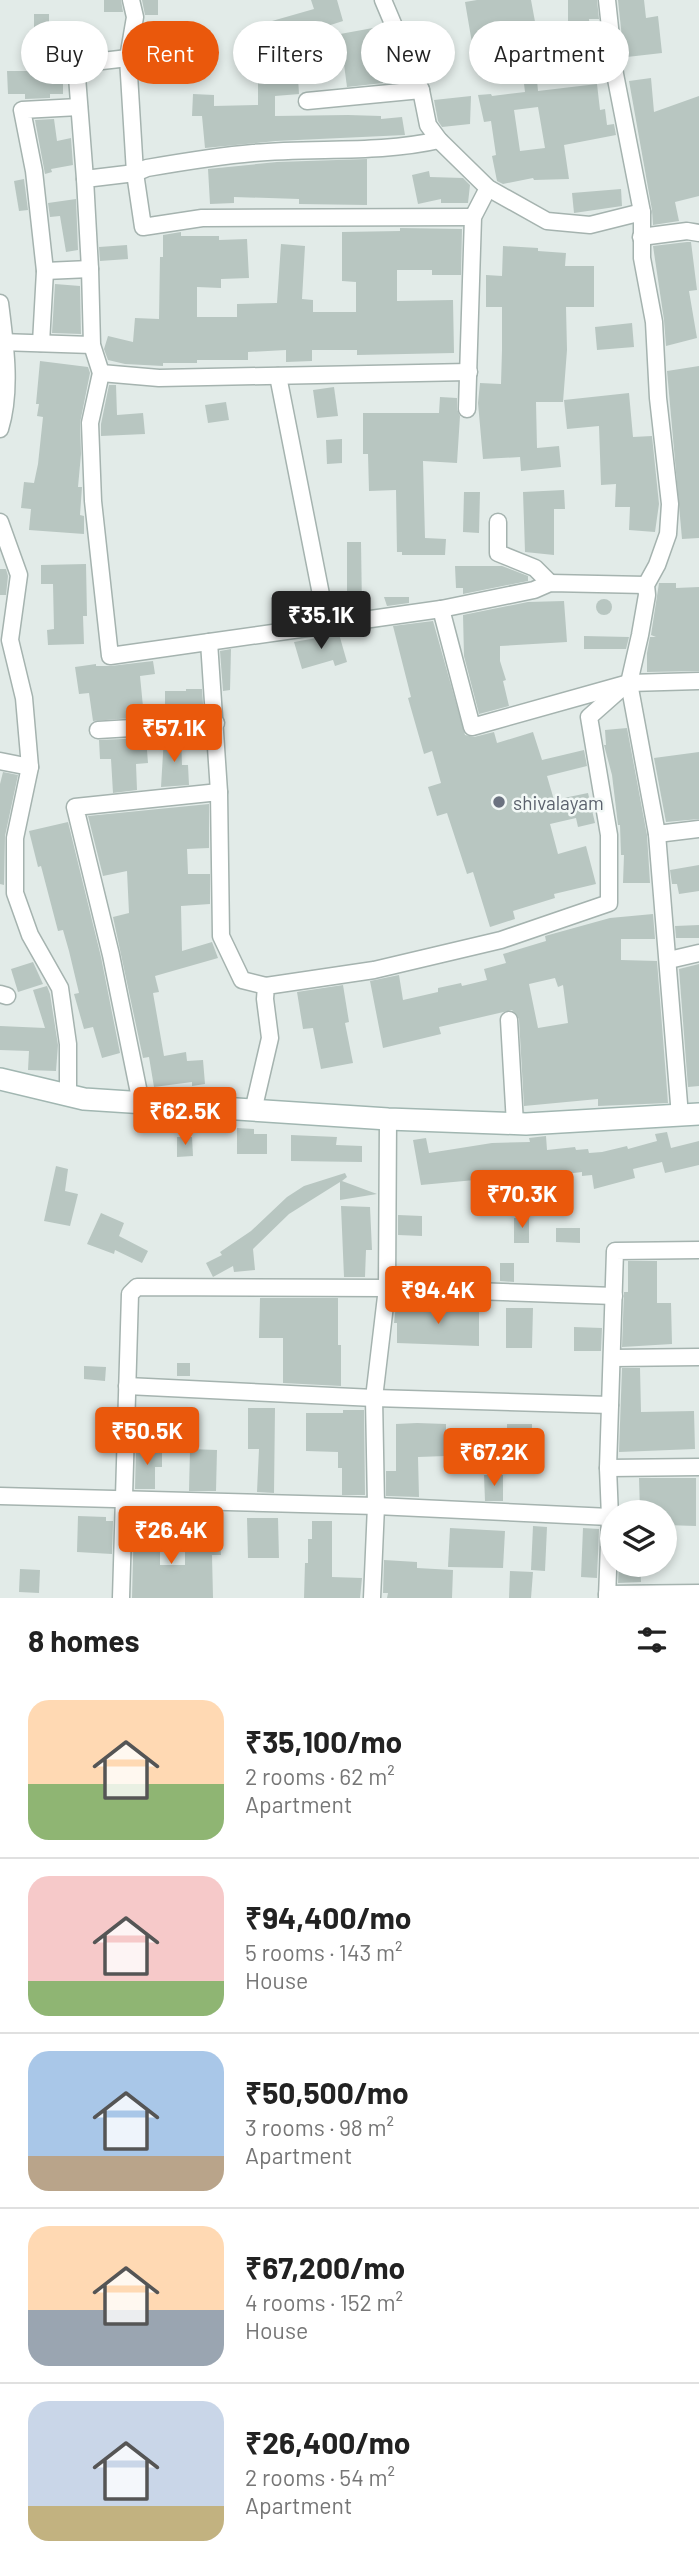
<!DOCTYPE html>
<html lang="en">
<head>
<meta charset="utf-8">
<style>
  :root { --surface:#fff; --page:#f6f6f6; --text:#222; --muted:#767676; --line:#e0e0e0; --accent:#ea580c }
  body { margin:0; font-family:Barlow,sans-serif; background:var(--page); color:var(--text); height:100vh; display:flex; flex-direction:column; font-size:26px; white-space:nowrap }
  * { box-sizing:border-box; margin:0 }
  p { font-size:23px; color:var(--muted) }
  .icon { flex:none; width:38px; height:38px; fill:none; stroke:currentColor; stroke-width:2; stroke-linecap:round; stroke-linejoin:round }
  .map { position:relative; height:1598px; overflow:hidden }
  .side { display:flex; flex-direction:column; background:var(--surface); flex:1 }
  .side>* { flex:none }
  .guide { position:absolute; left:21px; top:21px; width:658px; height:63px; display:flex; gap:14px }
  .tools { position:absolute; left:600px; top:1500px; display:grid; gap:14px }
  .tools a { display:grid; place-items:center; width:77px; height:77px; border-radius:50%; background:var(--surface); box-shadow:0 4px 10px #0003; font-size:35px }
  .price { position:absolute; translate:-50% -60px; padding:0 16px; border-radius:7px; background:var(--accent); color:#fff; font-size:23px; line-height:46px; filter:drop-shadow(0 2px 4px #0008) }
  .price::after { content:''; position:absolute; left:50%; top:42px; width:21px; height:16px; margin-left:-10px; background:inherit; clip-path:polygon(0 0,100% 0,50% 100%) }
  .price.active { background:#222; color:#fff }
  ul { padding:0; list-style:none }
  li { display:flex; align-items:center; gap:21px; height:175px; padding:0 28px }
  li+li { border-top:2px solid var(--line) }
  li span { display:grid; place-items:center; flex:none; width:196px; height:140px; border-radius:21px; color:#555 }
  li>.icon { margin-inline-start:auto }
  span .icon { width:84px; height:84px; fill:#fffc; stroke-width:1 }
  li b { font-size:30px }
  h2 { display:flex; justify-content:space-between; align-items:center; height:84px; padding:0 28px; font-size:30px }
  .pill { padding:0 24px; border-radius:32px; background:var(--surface); box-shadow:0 4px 10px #0003; font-size:24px; line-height:63px }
  .pill.active { background:var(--accent); color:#fff }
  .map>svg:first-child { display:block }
  .building { fill:#b8c6c1; fill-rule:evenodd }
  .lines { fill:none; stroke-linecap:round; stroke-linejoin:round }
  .street-casing { stroke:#a5b3af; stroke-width:19 }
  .secondary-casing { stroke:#a1b6b1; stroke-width:24 }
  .street { stroke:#fff; stroke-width:16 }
  .secondary { stroke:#fff; stroke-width:21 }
  .worship-dot { fill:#6b7280; stroke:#f2f8f6; stroke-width:2.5 }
  .labels { text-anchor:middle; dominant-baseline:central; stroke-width:5; stroke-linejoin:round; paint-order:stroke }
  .worship-label { font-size:19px; fill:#5b616d; stroke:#f2f8f6; text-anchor:start }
</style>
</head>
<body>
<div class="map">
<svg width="699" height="1598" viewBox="0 0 699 1598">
  <rect width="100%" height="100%" fill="#e2ebe8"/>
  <g class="building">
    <polygon points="104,0 121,0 123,12 104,12"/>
    <polygon points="142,0 158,0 158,15 145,15"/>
    <polygon points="311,0 337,0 343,21 278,42 272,21 314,9"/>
    <path d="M477 0H531L536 27H532L538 91 597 84 600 110 605 109 607 125 614 124 616 135 564 145 569 179 534 180 533 178 503 184 497 181 492 156 496 155 491 121 484 122 478 95 491 94 492 96 525 92 522 67 490 72 486 41 472 43 465 2ZM538 107 545 148 520 151 514 110Z"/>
    <polygon points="568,0 597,0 599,19 589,19 593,61 563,64 561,39 568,38"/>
    <polygon points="618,0 644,0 646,18 658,16 662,53 627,57 624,38 622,38"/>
    <rect x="34" y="14" width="15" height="23"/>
    <polygon points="373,28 382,67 383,83 347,87 340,34"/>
    <polygon points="34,62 63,62 63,94 50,94 50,98 25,99 25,94 8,94 7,71 33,71"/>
    <polygon points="258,69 277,69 277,79 298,78 299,94 275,96 275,116 348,115 381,116 381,119 402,117 405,135 276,141 205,148 202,116 192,116 193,94 214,95 214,106 258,105"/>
    <polygon points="651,78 654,112 699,96 699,196 675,202 679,221 653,225 652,210 629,81"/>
    <polygon points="471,96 470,124 442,127 438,121 434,100"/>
    <polygon points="54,119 57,141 71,138 73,165 51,169 52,172 45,174 35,120"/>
    <polygon points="367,159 367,205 299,204 299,199 234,197 234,203 210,204 208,169 277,162"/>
    <polygon points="429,171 430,177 463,178 470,185 468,203 441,203 441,199 418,204 412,175"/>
    <polygon points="24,179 28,210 19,211 14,181"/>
    <polygon points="621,189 622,206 574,213 572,193"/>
    <polygon points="76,199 78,250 66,252 60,216 50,217 48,203"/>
    <polygon points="400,228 462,229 461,275 432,275 432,270 397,270 397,301 453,300 454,353 357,355 357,350 312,350 312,361 286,362 286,350 248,352 248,360 197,360 197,363 163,363 163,366 125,364 108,360 104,349 108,336 133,342 135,318 159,319 160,257 163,257 163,235 181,232 181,236 219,236 219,240 247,239 249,278 221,279 221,288 197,287 197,317 237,317 237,304 277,303 281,244 305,246 302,299 313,300 313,312 356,312 356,282 342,281 342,232 400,231"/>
    <polygon points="687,242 691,242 697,290 689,291 697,338 666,346 664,320 653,246"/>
    <polygon points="127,245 128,259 100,261 99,247"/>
    <polygon points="503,246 538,248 538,251 566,253 565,266 594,266 594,307 566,307 567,350 563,402 536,402 537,448 559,446 561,467 521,471 520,457 483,459 478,403 480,383 501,384 502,350 502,307 486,307 486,275 502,276"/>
    <polygon points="55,284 80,286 81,334 52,333"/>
    <polygon points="632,323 634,347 597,350 595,327"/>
    <polygon points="40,361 88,367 90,373 80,423 81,454 78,487 82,487 80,515 84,516 84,534 29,530 31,509 21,508 24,482 34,483 38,464 43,417 37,416 39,404 36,404"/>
    <polygon points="699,366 699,538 682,539 667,371"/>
    <polygon points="109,385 116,385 117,415 143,413 145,434 101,436 101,424"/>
    <polygon points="334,387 338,416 317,418 313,390"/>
    <polygon points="629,393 633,437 652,436 659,504 655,532 629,530 630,507 615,507 616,484 601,485 599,426 567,429 564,400"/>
    <polygon points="440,397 457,398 457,409 460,416 457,463 423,461 425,538 446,539 445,555 402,555 402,552 397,552 396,490 369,491 368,454 363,454 363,413 439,413"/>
    <polygon points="226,402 229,420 208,423 205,405"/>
    <polygon points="342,439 342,463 327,464 326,440"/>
    <polygon points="564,490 565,509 554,509 554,555 525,552 523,492"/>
    <polygon points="464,492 480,492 479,533 463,532"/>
    <polygon points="347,542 361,542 362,608 347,608"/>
    <polygon points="86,564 87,616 83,616 84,644 48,645 47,630 54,629 53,584 41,584 41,565"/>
    <polygon points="455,566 502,566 528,576 528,581 463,594 463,588 456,588"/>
    <polygon points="0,569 6,569 8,576 6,595 0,595"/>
    <polygon points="659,583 676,583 676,588 699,587 699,671 647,672 647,653 650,637 656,637 651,635"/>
    <polygon points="384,597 409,597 409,603 387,606"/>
    <circle cx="604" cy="607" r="8"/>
    <polygon points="564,601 567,642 500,646 500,661 506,680 503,681 509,706 479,714 464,656 463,615 528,602"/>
    <polygon points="433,621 465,735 474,737 494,732 497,743 533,732 542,760 584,750 587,766 547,776 554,800 588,793 595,823 578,827 576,818 550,824 558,854 586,846 596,884 554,894 555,898 513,911 515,919 490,927 473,872 467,874 447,813 437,816 428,787 441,783 432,751 424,754 408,698 411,697 393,626"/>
    <polygon points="339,634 347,662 335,666 333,660 302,669 294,642"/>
    <polygon points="584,636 629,637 626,649 584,649"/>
    <polygon points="231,649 230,690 223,691 220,651"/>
    <polygon points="153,661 155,674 140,676 144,717 93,721 89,693 79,694 75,667 96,664 96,666 111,666"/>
    <polygon points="186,689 202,689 203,704 181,704 181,715 165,716 165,691 186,691"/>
    <polygon points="627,728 647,835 650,883 623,883 624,855 621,855 620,825 618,825 612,775 604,745 606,745 605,730"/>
    <polygon points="181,736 182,765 188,765 189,785 161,787 164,737"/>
    <polygon points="146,738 148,763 136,764 137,790 113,793 111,759 100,759 99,740"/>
    <polygon points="699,752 699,819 666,822 654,758"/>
    <polygon points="3,772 18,775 5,836 4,885 0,884 0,784"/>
    <polygon points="209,804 209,848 187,849 188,874 210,874 210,904 181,906 182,951 212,942 218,958 155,976 159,992 153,993 164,1056 186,1052 187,1061 203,1060 205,1084 192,1086 192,1082 154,1087 149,1057 143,1058 113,917 129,913 127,871 103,876 88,816"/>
    <polygon points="68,822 101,957 120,1053 102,1058 93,1027 84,1029 74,994 79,993 69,951 63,930 58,931 41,866 38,867 29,831"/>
    <polygon points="699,865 699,891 679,894 677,884 672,884 670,870"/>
    <path d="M653 914 655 939H621V960L657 961 668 1103 598 1106V1099L524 1106 519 1019 512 1010 439 1027 441 1034 383 1048 370 981 399 975 403 1000 438 992V988L461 983 462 986 487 980 484 969 506 963 503 954 546 941 545 936 610 918ZM555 978 558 987 563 985 568 1023 538 1028 529 984Z"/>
    <polygon points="699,925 699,938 676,938 675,926"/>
    <polygon points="33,962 43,984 18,992 11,969"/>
    <polygon points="699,964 699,1086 688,1087 679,969"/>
    <polygon points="343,985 349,1022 345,1023 353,1063 321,1069 313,1028 303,1029 297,992"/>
    <polygon points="47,986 50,994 58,1045 56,1071 28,1070 29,1051 0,1050 0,1026 45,1028 33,990"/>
    <polygon points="237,1128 254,1129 254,1134 267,1134 267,1154 237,1154"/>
    <polygon points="667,1132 671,1148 699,1141 699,1165 665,1173 662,1162 633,1169 635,1178 594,1189 592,1175 582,1176 582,1172 548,1176 549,1187 508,1188 507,1177 421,1185 413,1140 426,1138 429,1153 492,1143 530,1142 529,1138 546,1136 547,1150 575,1147 576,1150 588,1149 589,1153 602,1152 627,1146 628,1149 657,1141 655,1134"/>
    <polygon points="291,1135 337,1137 336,1145 362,1146 362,1162 291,1161"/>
    <polygon points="177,1137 192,1137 193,1156 177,1157"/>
    <polygon points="56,1166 68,1169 65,1191 78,1194 70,1226 44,1221"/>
    <polygon points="345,1173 347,1177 342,1181 377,1194 340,1200 340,1182 289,1214 253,1249 255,1270 234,1272 233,1266 213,1277 206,1263 222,1255 220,1252 251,1231 287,1197 304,1186"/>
    <polygon points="341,1206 370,1207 372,1250 366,1250 365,1277 344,1277"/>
    <polygon points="101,1213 124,1223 119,1236 148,1251 142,1263 115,1250 114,1254 87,1244"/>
    <polygon points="398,1215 422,1216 422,1236 398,1235"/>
    <rect x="514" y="1218" width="15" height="25"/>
    <polygon points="556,1228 580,1228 580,1243 556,1242"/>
    <polygon points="628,1261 657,1261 657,1303 671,1303 672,1344 622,1347 624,1292 628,1292"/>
    <polygon points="500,1263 514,1263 514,1282 500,1281"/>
    <polygon points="260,1298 338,1298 338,1345 341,1345 341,1386 283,1383 283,1338 259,1338"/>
    <polygon points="396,1304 422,1305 422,1311 454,1311 454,1305 479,1306 479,1346 397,1343 397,1323 394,1323"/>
    <polygon points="506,1308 533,1308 532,1348 506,1348"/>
    <polygon points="574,1327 602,1328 601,1351 574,1351"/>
    <rect x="177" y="1363" width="13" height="13"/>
    <polygon points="84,1366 106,1367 105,1381 84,1379"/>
    <polygon points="622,1368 640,1368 641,1412 694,1411 695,1449 619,1452"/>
    <polygon points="248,1408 275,1408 274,1493 257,1492 259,1449 248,1449"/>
    <polygon points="343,1410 364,1410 365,1495 342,1495 342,1468 338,1468 338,1452 306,1451 306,1413 343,1413"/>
    <rect x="184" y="1414" width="13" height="34"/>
    <polygon points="417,1423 446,1424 446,1456 418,1457 419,1497 386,1496 386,1471 396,1471 396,1424"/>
    <rect x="507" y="1424" width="25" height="36"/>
    <polygon points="136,1448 162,1449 162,1467 155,1467 155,1489 135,1489"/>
    <polygon points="190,1449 217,1450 216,1491 189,1491"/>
    <polygon points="484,1475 503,1475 503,1501 485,1501"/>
    <polygon points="639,1478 696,1478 696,1526 665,1525 665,1512 640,1512"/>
    <polygon points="78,1516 106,1517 106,1521 113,1521 112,1554 77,1552"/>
    <polygon points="247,1518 278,1518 279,1558 248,1558"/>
    <polygon points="134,1521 160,1521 160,1565 185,1565 185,1538 220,1538 221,1555 212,1555 213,1598 132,1598"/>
    <polygon points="312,1521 332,1521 332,1577 362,1578 360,1598 304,1598 305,1563 308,1563 308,1539 312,1539"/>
    <polygon points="533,1526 547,1527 545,1571 531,1570"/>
    <polygon points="450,1528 505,1531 503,1568 448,1567"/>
    <polygon points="583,1528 599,1529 597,1578 581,1577"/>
    <polygon points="384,1560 417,1562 417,1568 453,1570 452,1598 387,1598 388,1593 383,1593"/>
    <polygon points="619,1564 640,1564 641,1582 618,1583"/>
    <polygon points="20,1569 40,1570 39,1593 19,1592"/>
    <polygon points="510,1571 533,1572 531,1598 509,1598"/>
  </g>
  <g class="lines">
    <g class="street-casing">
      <g id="street">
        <polyline points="383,0 421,90 428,125 439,140 488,188 547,221 590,225 642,212"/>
        <polyline points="607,0 615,74 642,212 642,258 654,322 658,398 670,504 668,534 657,565 646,585 647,595 640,635 629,683 657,834 680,1116"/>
        <polyline points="128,58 135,17 131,0"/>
        <polyline points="307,101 421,90"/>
        <path d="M85 179 76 64 128 58 135 173 147 168C182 162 217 156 253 153 315 147 378 154 439 140"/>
        <polyline points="473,217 202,218 143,227 135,173 85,179 90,269 92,345 101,373 90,423 93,501 110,656 441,609 472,727 629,683 699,681"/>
        <polyline points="641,237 687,231 699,233"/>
        <polyline points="45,271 90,269"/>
        <path d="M0 303C5 343 12 390 0 429"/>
        <polyline points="0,342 92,345"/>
        <polyline points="41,343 45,271 34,171 22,110 79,107"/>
        <polyline points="101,373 159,378 469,372"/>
        <polyline points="278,376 327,625"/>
        <polyline points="467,409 473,217 488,188"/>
        <polyline points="0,522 19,575 10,640 24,698 30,767 15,838 15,893 30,935 60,988 68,1044 68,1095"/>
        <polyline points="498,522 498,553 535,568 550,583"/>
        <polyline points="441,609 534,590 550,583 646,585"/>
        <polyline points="209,642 219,792 221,936 242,980 266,986"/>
        <polyline points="98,730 216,723"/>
        <polyline points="0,761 30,767"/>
        <polyline points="657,834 699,829"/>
        <polyline points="669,960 699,953"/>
        <polyline points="0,994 7,996"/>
        <polyline points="509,1020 515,1124"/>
        <polyline points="141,1103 111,955 75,807 219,792"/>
        <polyline points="253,1111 270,1038 265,999 266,986 374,970 501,940 609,903 609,835 589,717 624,686"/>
        <polyline points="612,1358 699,1357"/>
        <polyline points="127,1386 374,1398 610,1405"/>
        <polyline points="608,1468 699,1467"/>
        <polyline points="0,1496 376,1506 610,1517"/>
        <polyline points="607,1594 699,1593"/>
        <polyline points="121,1598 130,1294 137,1287 387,1288 614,1296"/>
        <polyline points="372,1598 376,1506 374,1398 387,1288 388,1119"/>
        <polyline points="607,1598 610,1517 608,1468 615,1251 699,1250"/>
      </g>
    </g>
    <g class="secondary-casing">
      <polyline id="secondary" points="0,1079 84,1099 388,1119 526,1124 699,1114"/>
    </g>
    <use href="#street" class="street"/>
    <use href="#secondary" class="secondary"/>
  </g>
  <circle class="worship-dot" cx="499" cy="802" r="7"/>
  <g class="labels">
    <g class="worship-label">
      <text x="513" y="802">shivalayam</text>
    </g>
  </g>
</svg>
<div class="tools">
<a><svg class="icon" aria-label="layers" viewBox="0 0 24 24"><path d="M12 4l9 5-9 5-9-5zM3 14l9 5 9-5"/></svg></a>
</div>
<b class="price active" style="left:321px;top:651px">₹35.1K</b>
<b class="price" style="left:174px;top:764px">₹57.1K</b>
<b class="price" style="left:185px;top:1147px">₹62.5K</b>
<b class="price" style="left:522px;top:1230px">₹70.3K</b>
<b class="price" style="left:438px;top:1326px">₹94.4K</b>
<b class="price" style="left:147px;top:1467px">₹50.5K</b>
<b class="price" style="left:494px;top:1488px">₹67.2K</b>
<b class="price" style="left:171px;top:1566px">₹26.4K</b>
<div class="guide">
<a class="pill">Buy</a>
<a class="pill active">Rent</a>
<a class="pill">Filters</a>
<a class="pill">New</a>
<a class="pill">Apartment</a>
</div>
</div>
<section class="side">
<h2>8 homes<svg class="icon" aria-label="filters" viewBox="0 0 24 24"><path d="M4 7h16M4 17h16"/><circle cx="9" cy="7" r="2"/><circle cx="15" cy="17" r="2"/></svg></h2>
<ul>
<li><span style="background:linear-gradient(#ffd9b3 60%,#8fb573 0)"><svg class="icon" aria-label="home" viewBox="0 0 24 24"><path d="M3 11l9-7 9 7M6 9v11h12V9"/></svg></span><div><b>₹35,100/mo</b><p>2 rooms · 62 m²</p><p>Apartment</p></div></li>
<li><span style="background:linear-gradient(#f6c9c9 75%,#8fb573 0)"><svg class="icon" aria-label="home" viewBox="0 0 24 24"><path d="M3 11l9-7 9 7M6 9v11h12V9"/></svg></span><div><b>₹94,400/mo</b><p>5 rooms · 143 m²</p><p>House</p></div></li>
<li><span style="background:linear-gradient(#a9c7e8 75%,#b9a48a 0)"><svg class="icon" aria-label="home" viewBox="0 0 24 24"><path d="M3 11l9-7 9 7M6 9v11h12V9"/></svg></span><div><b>₹50,500/mo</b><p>3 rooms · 98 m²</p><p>Apartment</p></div></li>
<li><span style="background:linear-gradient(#ffd9b3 60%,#9aa5b1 0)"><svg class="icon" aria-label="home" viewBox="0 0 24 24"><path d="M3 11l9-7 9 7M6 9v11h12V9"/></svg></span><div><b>₹67,200/mo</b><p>4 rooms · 152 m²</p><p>House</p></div></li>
<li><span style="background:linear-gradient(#c9d6e8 75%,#c2b280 0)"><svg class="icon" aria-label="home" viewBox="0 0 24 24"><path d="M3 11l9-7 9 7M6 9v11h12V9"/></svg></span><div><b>₹26,400/mo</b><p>2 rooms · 54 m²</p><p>Apartment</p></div></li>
</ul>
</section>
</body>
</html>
